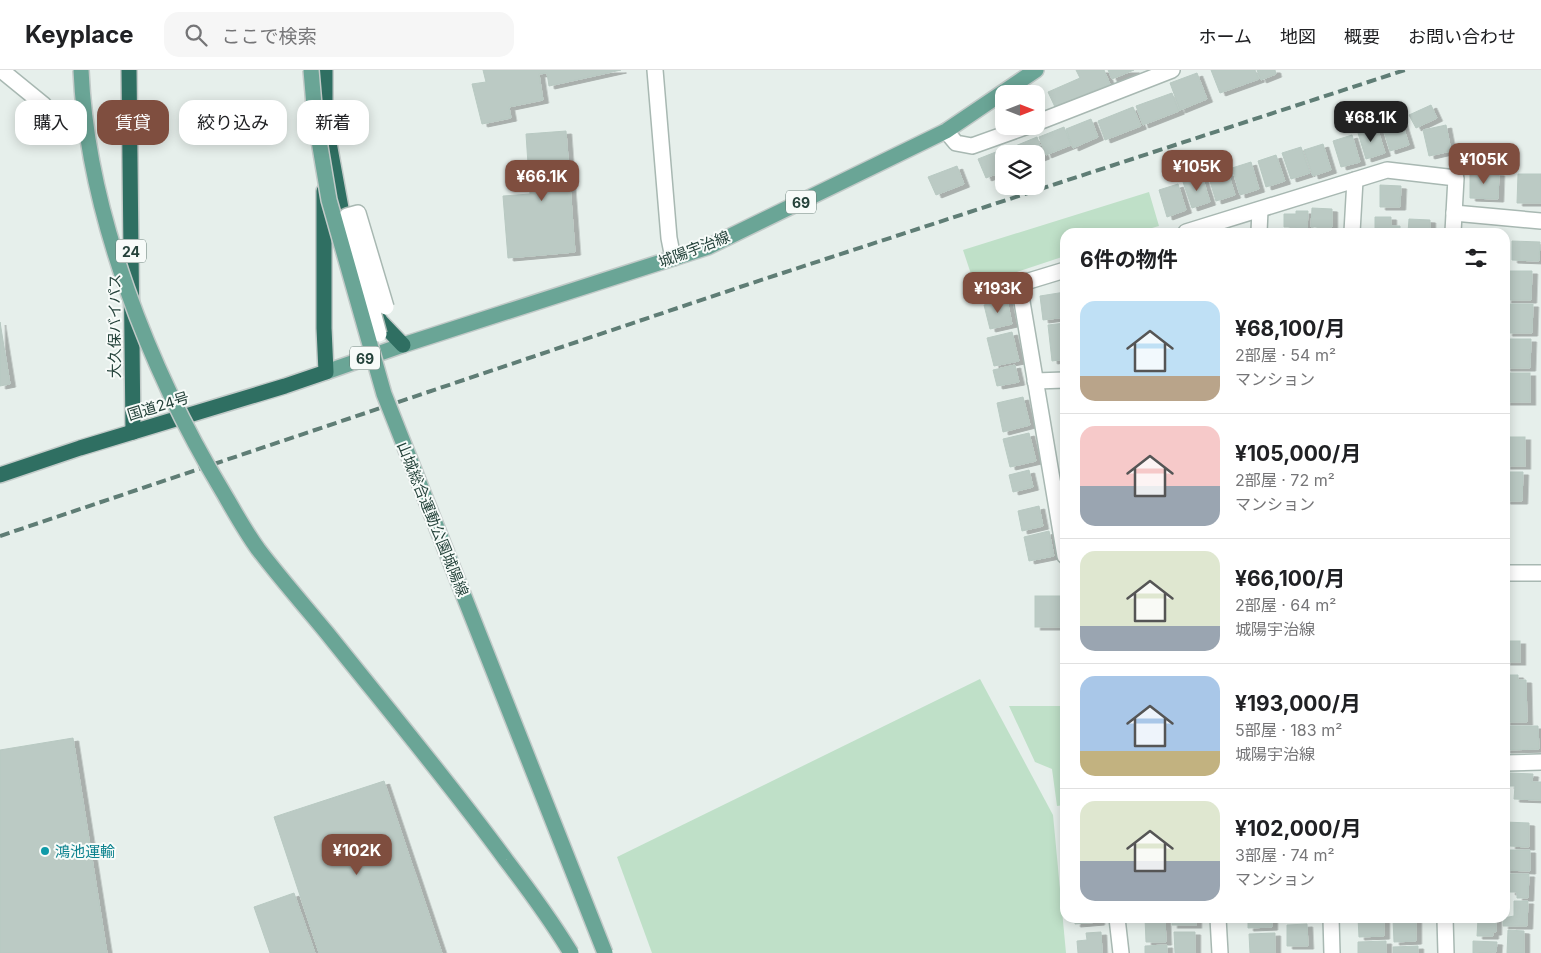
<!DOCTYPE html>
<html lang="ja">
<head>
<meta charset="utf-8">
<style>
  :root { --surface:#fff; --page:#f6f6f6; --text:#202124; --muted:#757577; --line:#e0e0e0; --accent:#7f4e3f }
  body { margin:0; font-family:Inter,"Noto Sans JP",sans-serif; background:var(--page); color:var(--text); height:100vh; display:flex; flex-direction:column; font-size:19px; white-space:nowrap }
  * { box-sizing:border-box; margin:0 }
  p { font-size:16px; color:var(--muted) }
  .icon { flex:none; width:28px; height:28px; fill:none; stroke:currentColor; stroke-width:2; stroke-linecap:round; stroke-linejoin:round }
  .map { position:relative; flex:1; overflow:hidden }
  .details { position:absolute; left:1060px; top:158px; width:450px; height:695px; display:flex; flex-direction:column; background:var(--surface); border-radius:15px; box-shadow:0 2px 12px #0003 }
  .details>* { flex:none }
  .guide { position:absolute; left:15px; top:30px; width:475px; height:45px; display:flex; gap:10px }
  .needle { width:32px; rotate:90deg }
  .buttons { position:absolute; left:995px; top:15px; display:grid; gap:10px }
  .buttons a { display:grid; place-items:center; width:50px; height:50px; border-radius:10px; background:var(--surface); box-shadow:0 2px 12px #0003; font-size:25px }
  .price { position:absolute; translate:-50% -42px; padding:0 11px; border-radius:10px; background:var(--accent); color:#fff; font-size:16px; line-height:32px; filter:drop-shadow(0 1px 2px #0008) }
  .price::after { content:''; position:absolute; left:50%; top:30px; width:15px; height:11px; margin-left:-8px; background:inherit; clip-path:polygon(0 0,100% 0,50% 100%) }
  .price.selected { background:#222; color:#fff }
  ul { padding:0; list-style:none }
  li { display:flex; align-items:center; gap:15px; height:125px; padding:0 20px }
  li+li { border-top:1px solid var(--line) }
  li span { display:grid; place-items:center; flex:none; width:140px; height:100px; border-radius:15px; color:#555 }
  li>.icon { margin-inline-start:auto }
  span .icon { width:60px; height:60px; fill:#fffc; stroke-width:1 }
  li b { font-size:21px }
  h2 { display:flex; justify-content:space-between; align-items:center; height:60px; padding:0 20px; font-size:21px }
  .chip { padding:0 18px; border-radius:15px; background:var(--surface); box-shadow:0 2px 12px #0003; font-size:18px; line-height:45px }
  .chip.selected { background:var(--accent); color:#fff }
  header { display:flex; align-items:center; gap:30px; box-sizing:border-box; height:70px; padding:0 25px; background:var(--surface); border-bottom:1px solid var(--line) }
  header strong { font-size:24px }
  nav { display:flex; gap:28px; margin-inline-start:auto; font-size:18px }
  .search { width:350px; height:45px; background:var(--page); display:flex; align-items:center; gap:12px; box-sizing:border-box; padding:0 18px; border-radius:15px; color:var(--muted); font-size:19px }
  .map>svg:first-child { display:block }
  .green { fill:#bfe0c8 }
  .building { fill:#bbcac4; stroke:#b8c9c2; filter:url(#shadow) }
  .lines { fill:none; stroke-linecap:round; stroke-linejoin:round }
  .minor-casing { stroke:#a8b8b2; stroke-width:18 }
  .major-casing { stroke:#c2cac8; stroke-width:18 }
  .highway-casing { stroke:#c2cac8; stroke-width:18 }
  .minor { stroke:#fff; stroke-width:15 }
  .major { stroke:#6aa596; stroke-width:15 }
  .highway { stroke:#2f6f62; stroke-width:15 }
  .rail { stroke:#5f7d75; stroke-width:4; stroke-dasharray:10 5; stroke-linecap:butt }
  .minor-bridge-casing { stroke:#a8b8b2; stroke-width:18; stroke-linecap:butt }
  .major-bridge-casing { stroke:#c2cac8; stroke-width:18; stroke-linecap:butt }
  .minor-bridge { stroke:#fff; stroke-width:15 }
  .major-bridge { stroke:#6aa596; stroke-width:15 }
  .culture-dot { fill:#0f9aa8; stroke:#f7fbf9; stroke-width:2 }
  .labels { text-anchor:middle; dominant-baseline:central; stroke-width:4; stroke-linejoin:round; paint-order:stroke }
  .shield { fill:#f7fbf9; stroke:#637a73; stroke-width:1 }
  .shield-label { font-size:14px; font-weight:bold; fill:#24423a }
  .street-label { font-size:15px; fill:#24423a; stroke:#f7fbf9 }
  .culture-label { font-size:15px; fill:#0d838f; stroke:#f7fbf9; text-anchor:start }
</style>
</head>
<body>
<header>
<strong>Keyplace</strong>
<div class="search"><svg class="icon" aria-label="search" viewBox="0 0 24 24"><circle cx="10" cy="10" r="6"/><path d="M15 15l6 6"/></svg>ここで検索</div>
<nav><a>ホーム</a><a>地図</a><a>概要</a><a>お問い合わせ</a></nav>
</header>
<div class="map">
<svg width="1541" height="883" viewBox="0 0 1541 883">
  <defs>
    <filter id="shadow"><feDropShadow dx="5.5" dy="3" stdDeviation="0" flood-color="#0004"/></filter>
  </defs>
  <rect width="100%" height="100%" fill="#e6efeb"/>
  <g class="green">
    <polygon points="1149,122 1159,156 1138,162 1065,162 1065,186 975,216 963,180"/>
    <polygon points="980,609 1053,745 1066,883 652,883 617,787"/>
    <polygon points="1009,636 1065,636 1065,735 1057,736 1052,699 1035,692"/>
  </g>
  <g class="building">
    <polygon points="483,0 621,0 549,16 547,3 539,4 543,30 509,37 511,48 482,54 472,14 486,12"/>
    <polygon points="1076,0 1104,0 1110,14 1055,37 1048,22 1080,8"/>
    <polygon points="1108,0 1134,0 1112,9"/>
    <polygon points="1211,0 1255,0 1259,9 1220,23"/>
    <polygon points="1257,0 1275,0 1276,4 1261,10"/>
    <polygon points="1197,3 1207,29 1180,40 1170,13"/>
    <polygon points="1172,23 1179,41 1143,55 1136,36"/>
    <polygon points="1431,35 1437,48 1416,58 1409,45"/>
    <polygon points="1133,37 1141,56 1105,70 1098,51"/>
    <polygon points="1091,49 1098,67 1073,78 1066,59"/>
    <polygon points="1401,49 1409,75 1390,81 1382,55"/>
    <polygon points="1446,55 1451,81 1429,86 1423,60"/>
    <polygon points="1064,57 1071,75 1046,85 1039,67"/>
    <polygon points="1377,57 1385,83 1366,89 1358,63"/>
    <polygon points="566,61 575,182 508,188 503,126 530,124 526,64"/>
    <polygon points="1352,65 1360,92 1341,97 1333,71"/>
    <polygon points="1037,67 1044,86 1036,89 1036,84 1010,84 1008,79"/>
    <polygon points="1323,74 1331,100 1313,106 1304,80"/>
    <polygon points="1301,77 1310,103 1291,109 1282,83"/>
    <polygon points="1006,78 1008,84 1004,84 1004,101 986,108 978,89"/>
    <polygon points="1276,85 1285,111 1266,117 1258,91"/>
    <polygon points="1251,92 1259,119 1240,125 1232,98"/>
    <polygon points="957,96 964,114 936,125 928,107"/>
    <polygon points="1227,99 1235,125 1216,131 1208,105"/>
    <polygon points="1470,102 1499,103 1498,129 1470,128"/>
    <polygon points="1518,104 1541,104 1541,133 1517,133"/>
    <polygon points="1202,106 1210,132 1192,138 1183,112"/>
    <polygon points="1178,114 1186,140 1167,147 1159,120"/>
    <polygon points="1380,115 1401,116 1400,137 1380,137"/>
    <polygon points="1312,138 1332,139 1332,157 1311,157"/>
    <polygon points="1296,141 1308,141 1307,161 1296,161 1296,157 1284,157 1284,144 1296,144"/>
    <polygon points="1375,147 1391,147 1391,156 1400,156 1400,162 1375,162"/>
    <polygon points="1409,149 1430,150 1430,162 1408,162"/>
    <polygon points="1512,171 1540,172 1539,191 1512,190"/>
    <polygon points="1507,201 1532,201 1531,230 1506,230"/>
    <polygon points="1065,222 1065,247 1043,250 1040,226"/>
    <polygon points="1007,230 1012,254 990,259 984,235"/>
    <polygon points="1508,234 1533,234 1532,263 1507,263"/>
    <polygon points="0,252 10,314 0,316"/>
    <polygon points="1065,253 1065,289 1052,291 1048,255"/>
    <polygon points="1012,262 1019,291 994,296 987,268"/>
    <polygon points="1505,269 1531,269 1530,298 1505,298"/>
    <polygon points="1015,295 1019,312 997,316 993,300"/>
    <rect x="1505" y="303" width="25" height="29"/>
    <polygon points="1023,327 1030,355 1003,362 997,333"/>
    <rect x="1061" y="332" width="4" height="19"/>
    <rect x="1062" y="354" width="3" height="31"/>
    <polygon points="1029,363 1036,391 1010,397 1003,369"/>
    <rect x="1505" y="367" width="20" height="29"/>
    <polygon points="1029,400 1033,417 1013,422 1009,405"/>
    <polygon points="1505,402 1523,402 1522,431 1505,431"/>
    <polygon points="1039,436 1043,456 1022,461 1018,441"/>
    <polygon points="1049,461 1054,486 1029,491 1024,467"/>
    <rect x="1035" y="526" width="25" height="31"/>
    <rect x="1505" y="571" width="15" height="21"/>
    <polygon points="1505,605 1518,605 1518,610 1526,610 1527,652 1505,652"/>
    <polygon points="1505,656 1538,656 1539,679 1505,680"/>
    <polygon points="73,668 107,883 0,883 0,680"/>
    <polygon points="1510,703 1533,704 1532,712 1541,712 1541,730 1514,729 1515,716 1509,716"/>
    <polygon points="384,711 442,883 319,883 274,747"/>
    <polygon points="1505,752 1529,753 1529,777 1510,776 1510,768 1505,768"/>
    <polygon points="1510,780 1530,780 1530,801 1505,800 1505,791 1510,791"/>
    <polygon points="1505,804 1529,804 1528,828 1517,828 1517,822 1510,822 1510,817 1505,817"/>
    <polygon points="294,823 315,883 270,883 254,837"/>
    <polygon points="1514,831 1528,831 1527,856 1503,856 1503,848 1514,846"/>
    <polygon points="1075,848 1099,848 1099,852 1075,854"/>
    <polygon points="1145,848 1165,848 1166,872 1146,872"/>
    <rect x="1172" y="848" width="24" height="7"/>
    <polygon points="1248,848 1272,848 1272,857 1248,858"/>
    <polygon points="1358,848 1384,848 1384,866 1359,867"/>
    <polygon points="1478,848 1496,848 1496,862 1493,862 1493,866 1477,866"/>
    <polygon points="1393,849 1416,849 1416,871 1394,872"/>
    <polygon points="1307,854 1308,876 1287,876 1287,855"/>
    <polygon points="1508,860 1524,861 1524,883 1507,883"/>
    <polygon points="1101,862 1102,883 1078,883 1077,871 1087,870 1086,863"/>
    <polygon points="1174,862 1195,862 1195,883 1175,883"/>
    <polygon points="1275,863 1275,883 1250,883 1249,864"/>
    <polygon points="1386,871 1386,883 1358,883 1358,872"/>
    <polygon points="1473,871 1497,872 1496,882 1473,883"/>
    <polygon points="1167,875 1167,883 1145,883 1145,876"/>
    <polygon points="1418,876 1418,883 1393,883 1393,877"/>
  </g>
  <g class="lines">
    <g class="minor-casing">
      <g id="minor">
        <polyline points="1,0 44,35"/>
        <polyline points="655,0 669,168 673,188"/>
        <polyline points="1036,53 1172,0"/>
        <polyline points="946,61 956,73 972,76 1028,56"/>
        <polyline points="1454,143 1541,151"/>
        <polyline points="1186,162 1387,100 1456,108 1453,162"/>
        <polyline points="1259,162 1260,140"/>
        <polyline points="1352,162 1355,110"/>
        <polyline points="1065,200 1019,214 1065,486"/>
        <polyline points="1035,311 1065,310"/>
        <polyline points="1505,503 1541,503"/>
        <polyline points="1505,693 1541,692"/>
        <polyline points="1117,848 1121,883"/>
        <polyline points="1218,848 1220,883"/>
        <polyline points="1331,848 1332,883"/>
        <polyline points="1445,848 1446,883"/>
      </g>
    </g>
    <g class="major-casing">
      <polyline id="major" points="326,302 403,275 708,177 946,61 1036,0"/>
    </g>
    <g class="highway-casing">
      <g id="highway">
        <polyline points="129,0 133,362"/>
        <polyline points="328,67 345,160"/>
        <polyline points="325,78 325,0"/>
        <polyline points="373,240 381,252 403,275"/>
        <polyline points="0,405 80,378 285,316 326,302 324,258 324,121"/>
      </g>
    </g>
    <use href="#minor" class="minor"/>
    <use href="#major" class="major"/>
    <use href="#highway" class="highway"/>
    <polyline class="rail" points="0,466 749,214 1405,0"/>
    <g class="minor-bridge-casing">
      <polyline id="minor-bridge" points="379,264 347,146 358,143 386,237"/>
    </g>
    <g class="major-bridge-casing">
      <g id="major-bridge">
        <path d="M81 0C87 142 150 301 223 422 234 441 245 461 258 479 280 508 304 535 327 563 387 638 449 712 506 790 529 820 551 850 571 883"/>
        <polyline points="311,0 315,47 329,130 384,324 605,883"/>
      </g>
    </g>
    <use href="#minor-bridge" class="minor-bridge"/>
    <use href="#major-bridge" class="major-bridge"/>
  </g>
  <circle class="culture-dot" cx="45" cy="781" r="5"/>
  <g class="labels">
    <g class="shield">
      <rect x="786" y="120.5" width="30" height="23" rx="4"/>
      <rect x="116" y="169.5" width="30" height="23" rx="4"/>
      <rect x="350" y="276.5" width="30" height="23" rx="4"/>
    </g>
    <g class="shield-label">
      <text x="801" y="132">69</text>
      <text x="131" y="181">24</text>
      <text x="365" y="288">69</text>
    </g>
    <g class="street-label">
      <text transform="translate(694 179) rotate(-21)">城陽宇治線</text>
      <text transform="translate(114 256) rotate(-90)">大久保バイパス</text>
      <text transform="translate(158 336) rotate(-17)">国道24号</text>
      <text transform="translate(433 449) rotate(68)">山城総合運動公園城陽線</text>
    </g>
    <g class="culture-label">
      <text x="55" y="781">鴻池運輸</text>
    </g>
  </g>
</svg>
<div class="buttons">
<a><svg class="needle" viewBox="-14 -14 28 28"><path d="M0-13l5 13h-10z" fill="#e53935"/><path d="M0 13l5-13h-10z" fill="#757577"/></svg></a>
<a><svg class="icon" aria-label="layers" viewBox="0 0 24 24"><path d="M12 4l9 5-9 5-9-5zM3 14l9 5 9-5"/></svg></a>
</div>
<b class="price selected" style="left:1371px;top:73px">¥68.1K</b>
<b class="price" style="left:1484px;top:115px">¥105K</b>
<b class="price" style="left:1197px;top:122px">¥105K</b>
<b class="price" style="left:542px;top:132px">¥66.1K</b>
<b class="price" style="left:998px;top:244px">¥193K</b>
<b class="price" style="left:357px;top:806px">¥102K</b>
<div class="guide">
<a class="chip">購入</a>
<a class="chip selected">賃貸</a>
<a class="chip">絞り込み</a>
<a class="chip">新着</a>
</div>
<section class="details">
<h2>6件の物件<svg class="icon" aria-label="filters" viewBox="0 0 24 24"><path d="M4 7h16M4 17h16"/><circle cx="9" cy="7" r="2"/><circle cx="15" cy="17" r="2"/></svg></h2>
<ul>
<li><span style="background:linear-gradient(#bfe0f5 75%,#b9a48a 0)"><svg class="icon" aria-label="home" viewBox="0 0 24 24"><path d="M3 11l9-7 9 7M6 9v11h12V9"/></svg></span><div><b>¥68,100/月</b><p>2部屋 · 54 m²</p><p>マンション</p></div></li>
<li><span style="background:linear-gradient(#f6c9c9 60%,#9aa5b1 0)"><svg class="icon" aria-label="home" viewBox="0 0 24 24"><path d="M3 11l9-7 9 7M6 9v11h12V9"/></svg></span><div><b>¥105,000/月</b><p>2部屋 · 72 m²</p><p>マンション</p></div></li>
<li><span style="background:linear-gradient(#dfe7d0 75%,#9aa5b1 0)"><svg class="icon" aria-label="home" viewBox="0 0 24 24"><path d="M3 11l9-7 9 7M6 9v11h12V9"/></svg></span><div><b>¥66,100/月</b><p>2部屋 · 64 m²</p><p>城陽宇治線</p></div></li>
<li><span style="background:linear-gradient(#a9c7e8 75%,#c2b280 0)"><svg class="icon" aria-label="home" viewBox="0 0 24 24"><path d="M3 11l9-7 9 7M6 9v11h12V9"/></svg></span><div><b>¥193,000/月</b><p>5部屋 · 183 m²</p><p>城陽宇治線</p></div></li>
<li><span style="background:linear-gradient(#dfe7d0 60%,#9aa5b1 0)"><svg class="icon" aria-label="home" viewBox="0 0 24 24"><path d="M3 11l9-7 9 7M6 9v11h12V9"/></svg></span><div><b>¥102,000/月</b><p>3部屋 · 74 m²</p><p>マンション</p></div></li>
</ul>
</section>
</div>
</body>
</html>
